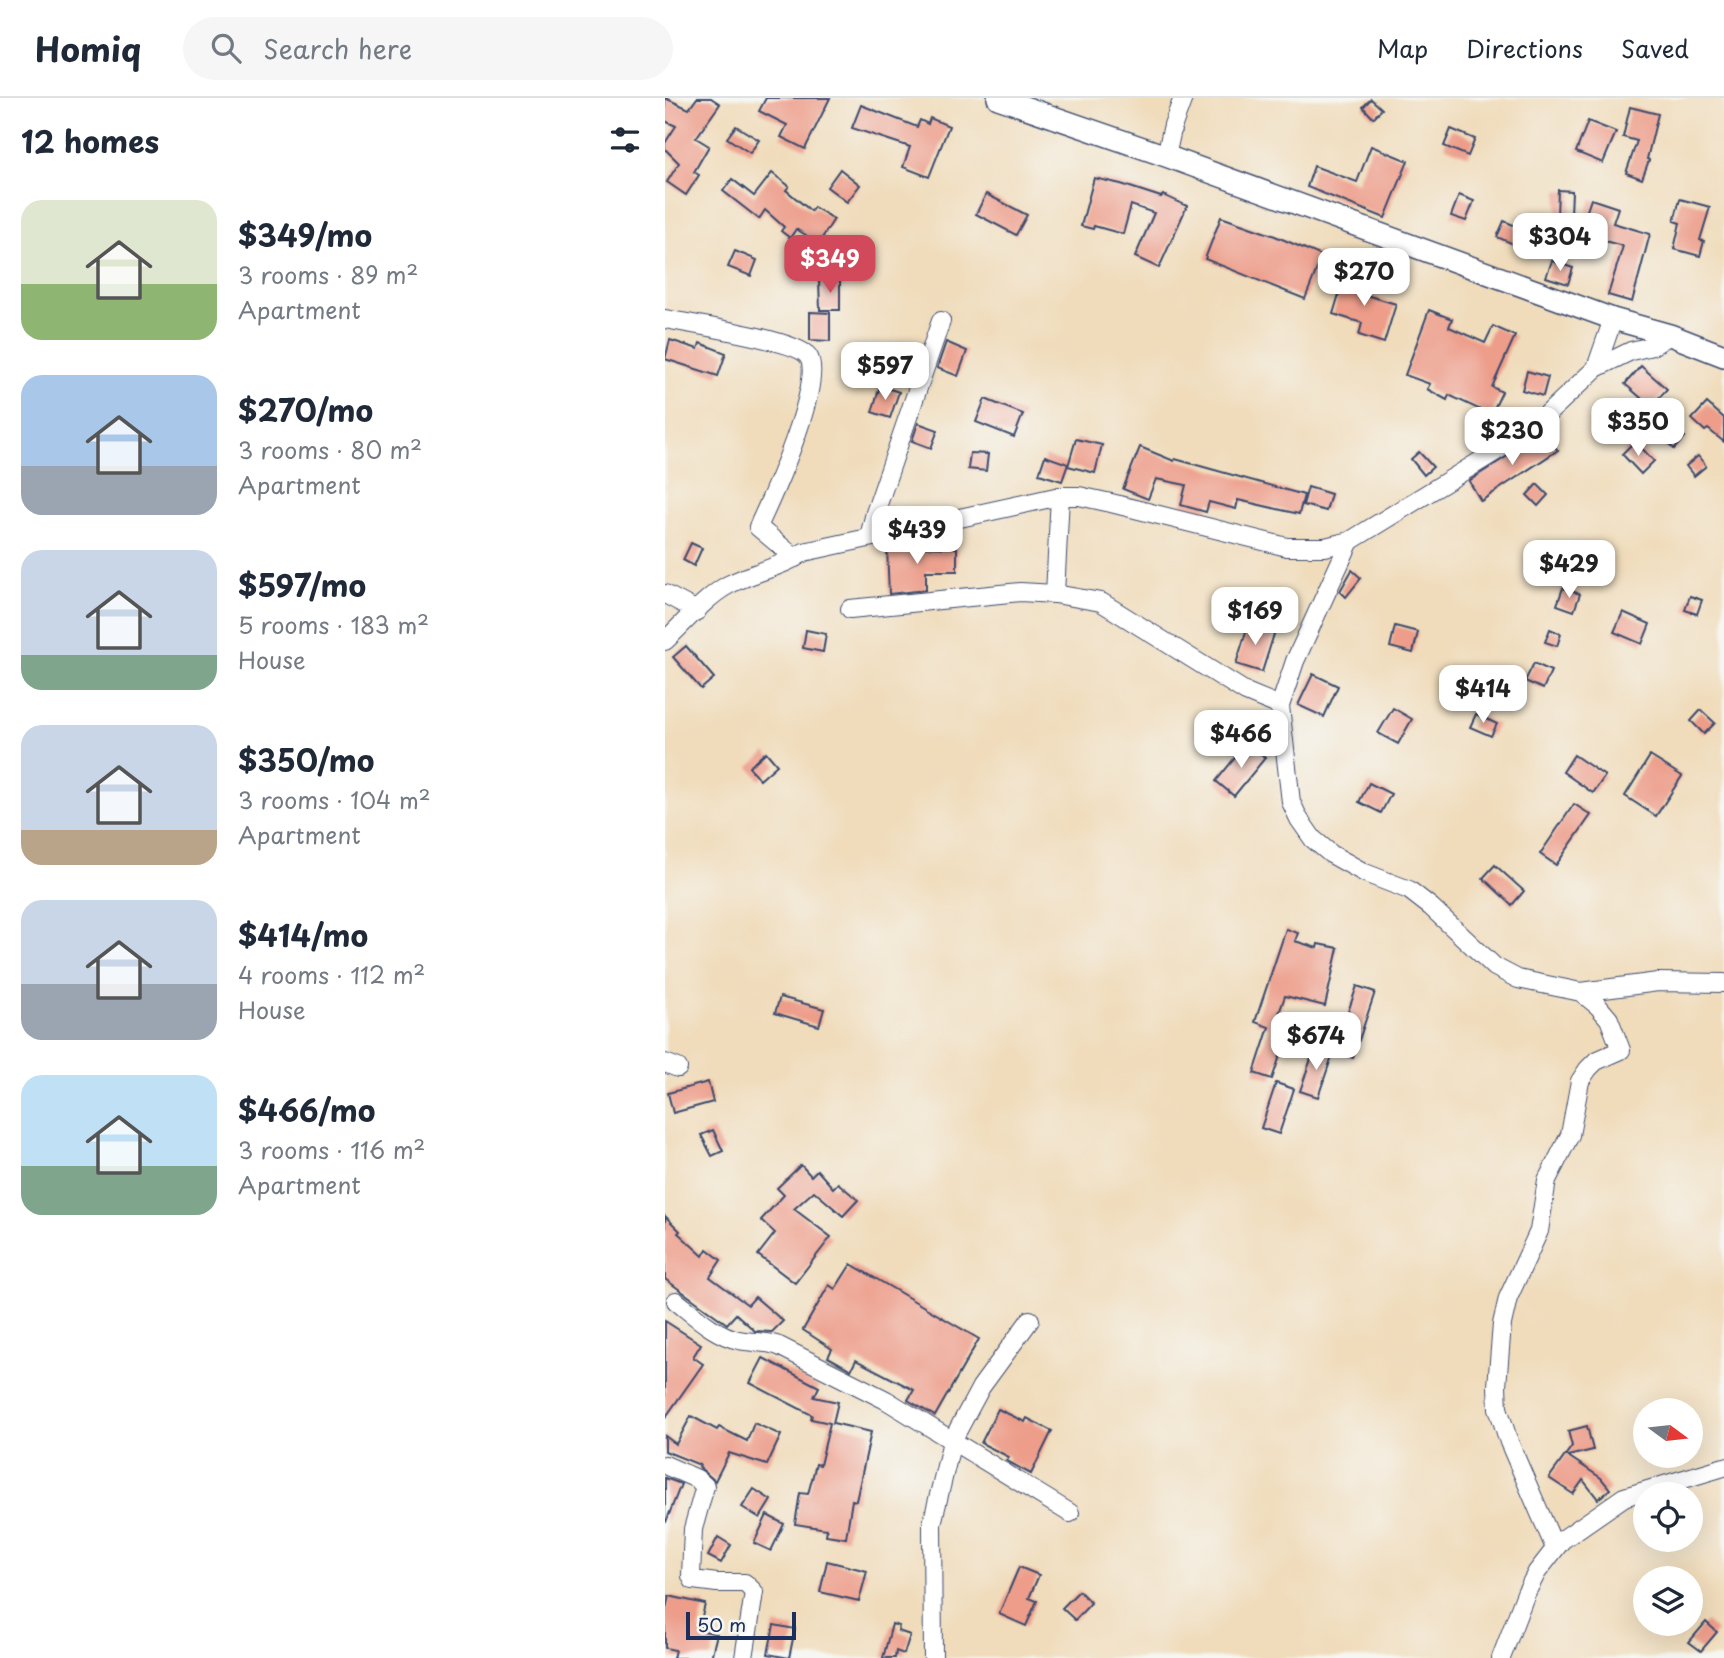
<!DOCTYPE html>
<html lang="en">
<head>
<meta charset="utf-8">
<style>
  :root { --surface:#fff; --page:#f6f6f7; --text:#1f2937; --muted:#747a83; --line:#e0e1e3; --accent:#d1495b }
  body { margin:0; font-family:"Playpen Sans",sans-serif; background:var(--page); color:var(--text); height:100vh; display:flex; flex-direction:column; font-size:26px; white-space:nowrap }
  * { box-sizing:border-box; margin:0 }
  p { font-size:23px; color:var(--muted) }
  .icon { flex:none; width:38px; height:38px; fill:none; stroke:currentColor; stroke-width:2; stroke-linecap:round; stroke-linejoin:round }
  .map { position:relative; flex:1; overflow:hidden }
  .side { display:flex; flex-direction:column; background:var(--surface); width:665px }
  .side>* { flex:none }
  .needle { width:46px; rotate:105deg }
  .buttons { position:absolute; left:968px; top:1300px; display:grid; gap:14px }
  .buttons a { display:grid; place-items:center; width:70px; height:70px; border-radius:50%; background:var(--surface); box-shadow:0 7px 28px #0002; font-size:35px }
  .scale { position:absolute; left:21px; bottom:18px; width:110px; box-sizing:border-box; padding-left:7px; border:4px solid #1b2f5e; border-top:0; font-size:19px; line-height:24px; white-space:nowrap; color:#1b2f5e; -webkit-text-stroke:5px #f6f6f2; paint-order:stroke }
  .price { position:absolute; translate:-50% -60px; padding:0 16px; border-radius:14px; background:#fff; color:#222; font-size:23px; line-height:46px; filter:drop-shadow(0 2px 4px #0008) }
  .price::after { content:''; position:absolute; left:50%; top:42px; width:21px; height:16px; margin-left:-10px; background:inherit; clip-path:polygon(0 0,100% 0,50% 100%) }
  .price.on { background:var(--accent); color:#fff }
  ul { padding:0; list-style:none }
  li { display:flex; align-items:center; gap:21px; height:175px; padding:0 21px }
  li span { display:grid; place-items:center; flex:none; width:196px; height:140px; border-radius:21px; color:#555 }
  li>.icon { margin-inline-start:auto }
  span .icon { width:84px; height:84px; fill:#fffc; stroke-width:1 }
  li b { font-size:30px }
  h2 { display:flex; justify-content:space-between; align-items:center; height:84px; padding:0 21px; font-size:30px }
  header { display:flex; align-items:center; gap:42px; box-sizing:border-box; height:98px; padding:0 35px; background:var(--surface); border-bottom:2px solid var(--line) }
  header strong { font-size:33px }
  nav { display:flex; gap:38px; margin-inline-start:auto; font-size:24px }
  .search { width:490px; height:63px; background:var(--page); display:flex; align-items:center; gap:18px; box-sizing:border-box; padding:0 24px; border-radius:38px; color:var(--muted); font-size:26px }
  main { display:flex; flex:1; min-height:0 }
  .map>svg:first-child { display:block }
  .building { fill:#ed9d8a }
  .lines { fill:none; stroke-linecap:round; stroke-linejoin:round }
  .minor-casing { stroke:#3b496c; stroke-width:20 }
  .tertiary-casing { stroke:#3b496c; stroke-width:24 }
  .minor { stroke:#fff; stroke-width:18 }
  .tertiary { stroke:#fff; stroke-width:21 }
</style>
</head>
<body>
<header>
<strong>Homiq</strong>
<div class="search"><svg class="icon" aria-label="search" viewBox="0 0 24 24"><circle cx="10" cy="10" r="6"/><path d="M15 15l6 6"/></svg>Search here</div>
<nav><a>Map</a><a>Directions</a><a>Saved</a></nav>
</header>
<main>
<section class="side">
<h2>12 homes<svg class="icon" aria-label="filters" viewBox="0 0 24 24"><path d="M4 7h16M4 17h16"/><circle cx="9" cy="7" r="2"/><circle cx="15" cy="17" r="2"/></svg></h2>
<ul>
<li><span style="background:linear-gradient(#dfe7d0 60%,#8fb573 0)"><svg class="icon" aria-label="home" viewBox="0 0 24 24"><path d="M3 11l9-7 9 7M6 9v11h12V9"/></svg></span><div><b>$349/mo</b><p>3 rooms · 89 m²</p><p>Apartment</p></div></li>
<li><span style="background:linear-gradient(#a9c7e8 65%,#9aa5b1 0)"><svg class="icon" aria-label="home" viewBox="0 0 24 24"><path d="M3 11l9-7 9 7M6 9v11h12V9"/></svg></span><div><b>$270/mo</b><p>3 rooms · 80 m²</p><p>Apartment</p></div></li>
<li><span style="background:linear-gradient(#c9d6e8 75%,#7fa58c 0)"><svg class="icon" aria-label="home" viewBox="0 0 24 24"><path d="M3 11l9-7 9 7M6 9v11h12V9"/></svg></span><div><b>$597/mo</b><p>5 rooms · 183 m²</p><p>House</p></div></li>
<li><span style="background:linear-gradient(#c9d6e8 75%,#b9a48a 0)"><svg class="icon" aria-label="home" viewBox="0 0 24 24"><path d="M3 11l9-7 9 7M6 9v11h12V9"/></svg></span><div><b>$350/mo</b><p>3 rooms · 104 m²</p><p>Apartment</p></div></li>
<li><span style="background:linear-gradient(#c9d6e8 60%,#9aa5b1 0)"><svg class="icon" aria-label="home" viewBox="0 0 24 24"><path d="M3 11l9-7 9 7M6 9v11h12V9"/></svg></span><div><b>$414/mo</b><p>4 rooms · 112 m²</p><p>House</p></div></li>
<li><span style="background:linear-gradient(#bfe0f5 65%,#7fa58c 0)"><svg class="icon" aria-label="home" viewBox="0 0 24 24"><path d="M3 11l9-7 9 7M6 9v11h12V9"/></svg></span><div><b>$466/mo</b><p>3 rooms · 116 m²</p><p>Apartment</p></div></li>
</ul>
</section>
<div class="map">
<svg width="1059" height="1560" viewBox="0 0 1059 1560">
  <rect width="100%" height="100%" fill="#f6f6f2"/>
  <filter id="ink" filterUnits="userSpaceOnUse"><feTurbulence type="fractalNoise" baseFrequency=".0143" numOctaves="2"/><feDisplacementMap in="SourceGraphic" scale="14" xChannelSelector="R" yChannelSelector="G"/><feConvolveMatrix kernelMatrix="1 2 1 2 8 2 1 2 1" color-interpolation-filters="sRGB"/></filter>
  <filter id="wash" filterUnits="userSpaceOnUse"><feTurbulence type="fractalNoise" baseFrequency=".00686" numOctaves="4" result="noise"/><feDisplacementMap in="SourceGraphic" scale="28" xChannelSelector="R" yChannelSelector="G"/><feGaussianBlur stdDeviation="1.57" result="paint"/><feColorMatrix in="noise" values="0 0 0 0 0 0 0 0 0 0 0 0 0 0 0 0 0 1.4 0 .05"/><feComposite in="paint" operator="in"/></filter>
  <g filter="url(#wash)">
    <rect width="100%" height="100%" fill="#f0dcbb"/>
    <g id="blocks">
      <g class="building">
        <polygon points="0,0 24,11 32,0 46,0 55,6 31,40 44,48 29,74 34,77 21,97 2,84 14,65 0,51 0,45 11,28 0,23"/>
        <polygon points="101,0 165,0 140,51 116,39 122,27 94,13"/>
        <polygon points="706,1 717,11 708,20 698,9"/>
        <polygon points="196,7 252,29 255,22 263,26 265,20 284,28 264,79 238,69 245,49 187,30"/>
        <polygon points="965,9 993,16 982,61 984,62 977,81 961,75 972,43 958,39"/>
        <polygon points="923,23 951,34 938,65 911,54"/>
        <polygon points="71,28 94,42 85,55 62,40"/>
        <polygon points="786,31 810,41 803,58 779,48"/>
        <polygon points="706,48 743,63 720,120 642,89 649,68 692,84"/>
        <polygon points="175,71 195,87 182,104 162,89"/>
        <polygon points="107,75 124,88 121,92 146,113 149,109 169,121 154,145 131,131 125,140 116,133 119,129 100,112 94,121 58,93 67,81 89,98"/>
        <polygon points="429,80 456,86 496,99 498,97 522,108 494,170 470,159 489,115 466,107 458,136 429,128 428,131 416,128"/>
        <polygon points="893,92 907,93 905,140 902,148 891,144"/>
        <polygon points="321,96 362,117 351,137 311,116"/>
        <polygon points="794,97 809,103 801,123 786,118"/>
        <polygon points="926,101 953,110 948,125 985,136 967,204 943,197 958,148 914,136"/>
        <polygon points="1015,101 1045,109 1035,142 1039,143 1035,158 1009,151 1015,125 1009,123"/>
        <polygon points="556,119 610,138 657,158 640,201 540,161"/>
        <polygon points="839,123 860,132 853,148 832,139"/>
        <polygon points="70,153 92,162 86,178 63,169"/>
        <polygon points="887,163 908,170 903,186 881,179"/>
        <polygon points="681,173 706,181 701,197 731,206 719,245 694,237 697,225 668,216"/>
        <polygon points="175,181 175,212 155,212 154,182"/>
        <polygon points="764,212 787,221 784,229 820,245 828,228 850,238 827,289 837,294 826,317 784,297 782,302 762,291 765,286 740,277"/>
        <polygon points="145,214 165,215 165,243 145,242"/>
        <polygon points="5,242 33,251 35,245 61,255 53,278 0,261"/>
        <polygon points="281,244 302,253 293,278 272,270"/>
        <polygon points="976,268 1002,291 976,320 967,312 976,300 960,286"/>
        <polygon points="862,273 883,279 878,298 857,292"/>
        <polygon points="215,288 234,294 225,320 207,314"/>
        <polygon points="320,301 358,316 349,339 311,324"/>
        <polygon points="1042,305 1059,320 1059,344 1043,331 1040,333 1027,321"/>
        <polygon points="253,325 273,332 266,350 247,343"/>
        <polygon points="1007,328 1020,339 1009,351 997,339"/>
        <polygon points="876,336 893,352 816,403 804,383"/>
        <polygon points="411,341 437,347 430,375 403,368"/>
        <polygon points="970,343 989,363 976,376 957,356"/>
        <polygon points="475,349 509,363 510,361 639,397 634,416 573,402 571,411 544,404 541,414 516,407 521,387 491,381 483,401 458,391"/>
        <polygon points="754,354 768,369 759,377 746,361"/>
        <polygon points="305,355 323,356 321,373 303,371"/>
        <polygon points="380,358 403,366 397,383 374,376"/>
        <polygon points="1033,358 1041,368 1029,378 1021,368"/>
        <polygon points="872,386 883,397 873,408 862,397"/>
        <polygon points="643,389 666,396 661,413 638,407"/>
        <polygon points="26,445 37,450 29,468 18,462"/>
        <polygon points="260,449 292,450 292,473 261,473 261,492 224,496 222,450"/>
        <polygon points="687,472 696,480 681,499 675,493"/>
        <polygon points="898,490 915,496 909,513 892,507"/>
        <polygon points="1025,498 1037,502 1032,516 1020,512"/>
        <polygon points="958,514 985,526 977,546 949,534"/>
        <polygon points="584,524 610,533 597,574 571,566"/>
        <polygon points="730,528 753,534 748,555 725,549"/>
        <polygon points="885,531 896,536 892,548 880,544"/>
        <polygon points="141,532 161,536 158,554 138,550"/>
        <polygon points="21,548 49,580 36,591 8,559"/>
        <polygon points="869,565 886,573 878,591 860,583"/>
        <polygon points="648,576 673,588 659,619 633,607"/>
        <polygon points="728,610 747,621 733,646 713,635"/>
        <polygon points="1036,612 1050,625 1039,636 1026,623"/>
        <polygon points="811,616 832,626 826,638 805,629"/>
        <polygon points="582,645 600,660 569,698 551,683"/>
        <polygon points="101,654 112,667 95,682 84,669"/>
        <polygon points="909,657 940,678 928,695 898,674"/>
        <polygon points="985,658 1017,678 991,718 960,698"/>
        <polygon points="704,685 726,696 716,715 694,704"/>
        <polygon points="909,706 926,717 891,767 875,756"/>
        <polygon points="830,767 859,793 847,807 818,780"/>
        <polygon points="621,831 633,835 630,843 652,850 653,846 673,850 660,908 620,898 611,924 626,926 607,981 589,975 604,929 590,924"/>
        <polygon points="692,888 710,894 688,960 669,954"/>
        <polygon points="115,899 159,911 154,928 110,915"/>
        <polygon points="650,949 668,955 653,999 635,993"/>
        <polygon points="43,984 48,1004 8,1015 3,995"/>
        <polygon points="611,985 629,991 614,1036 596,1030"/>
        <polygon points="48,1032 58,1053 47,1058 36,1037"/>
        <polygon points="136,1067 146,1078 152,1072 168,1090 173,1085 193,1102 178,1118 149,1093 129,1111 166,1139 130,1185 93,1157 110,1135 96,1122 119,1097 112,1090"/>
        <polygon points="0,1118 15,1133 13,1135 38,1158 42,1151 56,1162 45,1179 83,1207 90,1199 118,1223 107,1234 90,1233 71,1216 62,1226 0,1181"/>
        <polygon points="186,1166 314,1241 270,1318 243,1302 249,1292 191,1262 186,1272 183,1270 163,1259 167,1251 138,1232 164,1187 170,1191"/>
        <polygon points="0,1223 36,1246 28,1259 38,1266 0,1320"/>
        <polygon points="98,1260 154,1289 149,1299 173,1304 168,1325 206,1334 191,1403 187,1402 181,1440 161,1437 162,1431 130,1426 135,1395 143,1396 151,1366 155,1367 165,1325 146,1321 147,1317 85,1285"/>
        <polygon points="333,1311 360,1324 362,1320 387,1333 366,1376 342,1363 344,1359 316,1345"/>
        <polygon points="26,1318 52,1332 54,1329 82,1343 89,1325 116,1337 102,1367 64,1355 50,1383 34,1369 35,1367 0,1353 0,1338 11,1346"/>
        <polygon points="922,1328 928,1352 903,1358 936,1380 945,1391 933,1401 918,1382 908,1396 884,1380 907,1348 903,1333"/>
        <polygon points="0,1380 16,1386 1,1424 0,1424"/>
        <polygon points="89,1391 106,1402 95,1420 77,1409"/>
        <polygon points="102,1417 119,1426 106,1453 89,1445"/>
        <polygon points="53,1439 66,1447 56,1465 43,1458"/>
        <polygon points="162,1463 202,1473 194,1503 155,1494"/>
        <polygon points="354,1469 374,1477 364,1500 372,1503 361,1528 334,1516"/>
        <polygon points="414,1493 426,1505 410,1522 397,1510"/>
        <polygon points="4,1498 40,1506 34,1532 52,1536 46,1560 8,1560 10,1552 0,1550 0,1515"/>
        <polygon points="1041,1524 1052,1534 1036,1553 1024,1544"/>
        <polygon points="227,1526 234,1528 233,1533 245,1537 239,1556 231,1553 230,1560 218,1560"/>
        <polygon points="109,1527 130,1531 124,1560 103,1556"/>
      </g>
    </g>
  </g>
  <g filter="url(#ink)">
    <use href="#blocks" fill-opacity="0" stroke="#3b496c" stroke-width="2"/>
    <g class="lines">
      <g class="minor-casing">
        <g id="minor">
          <polyline points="501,58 508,27 518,0"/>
          <path d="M0 221C25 226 131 242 143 258 161 281 106 401 93 429L130 460"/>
          <polyline points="931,270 948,221"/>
          <polyline points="204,439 210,415 276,223"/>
          <polyline points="685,443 630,563 615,608 626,704 634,721 648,741 666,756 700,775 744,792 766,809 830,869 853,881 916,894 933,908 944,921 956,952 931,963 923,971 915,983 905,1037 882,1082 874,1133 843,1200 837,1226 832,1288 833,1310 844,1344 890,1450"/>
          <polyline points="0,496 32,513"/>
          <polyline points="390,496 395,398"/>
          <polyline points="185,511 355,494 390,496 436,504 581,594 615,608"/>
          <path d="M0 543C18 526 41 499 63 487 86 475 120 468 139 454L395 398H414L446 405 622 449H660L685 443 851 341 876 322 931 270 966 253 987 248 1005 237"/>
          <polyline points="916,894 993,884 1059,885"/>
          <polyline points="0,965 13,970"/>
          <path d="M11 1203C29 1217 51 1238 74 1242 88 1245 101 1243 114 1248L221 1302 405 1415"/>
          <polyline points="0,1367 32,1381 40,1388 28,1431 26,1478 28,1482 52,1485 80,1485 89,1494 79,1560"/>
          <polyline points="268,1560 267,1426 287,1343 316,1289 365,1222"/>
          <polyline points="836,1560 861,1495 872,1474 897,1442 959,1399 1059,1369"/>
        </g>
      </g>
      <g class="tertiary-casing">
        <polyline id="tertiary" points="333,0 501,58 948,221 1005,237 1059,258"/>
      </g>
      <use href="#minor" class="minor"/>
      <use href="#tertiary" class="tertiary"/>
    </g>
  </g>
</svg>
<div class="buttons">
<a><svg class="needle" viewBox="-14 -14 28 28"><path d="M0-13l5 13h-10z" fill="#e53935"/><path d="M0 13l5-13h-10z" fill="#747a83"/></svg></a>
<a><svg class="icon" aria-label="locate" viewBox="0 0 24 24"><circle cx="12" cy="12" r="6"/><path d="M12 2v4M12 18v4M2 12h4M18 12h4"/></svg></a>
<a><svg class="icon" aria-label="layers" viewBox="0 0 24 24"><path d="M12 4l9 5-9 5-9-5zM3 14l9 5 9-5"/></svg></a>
</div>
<div class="scale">50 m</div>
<b class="price" style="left:895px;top:175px">$304</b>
<b class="price on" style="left:165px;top:197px">$349</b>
<b class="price" style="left:699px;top:210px">$270</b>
<b class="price" style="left:220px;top:304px">$597</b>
<b class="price" style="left:973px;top:360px">$350</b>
<b class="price" style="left:847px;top:369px">$230</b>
<b class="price" style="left:252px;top:468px">$439</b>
<b class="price" style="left:904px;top:502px">$429</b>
<b class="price" style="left:590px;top:549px">$169</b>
<b class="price" style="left:818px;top:627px">$414</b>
<b class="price" style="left:576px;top:672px">$466</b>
<b class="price" style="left:651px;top:974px">$674</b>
</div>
</main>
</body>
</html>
